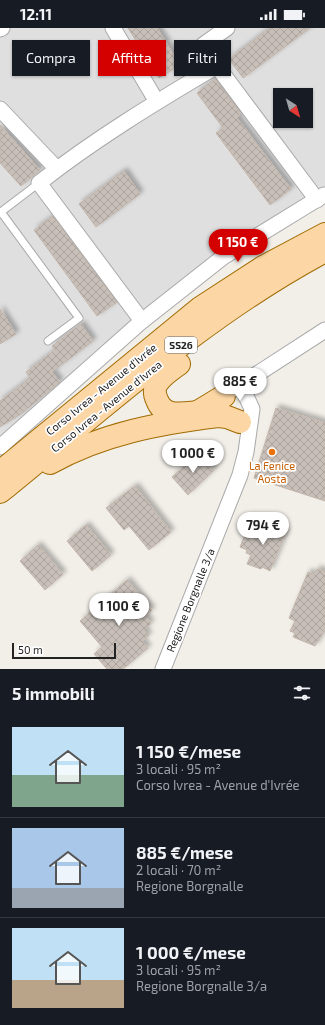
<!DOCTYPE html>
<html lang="it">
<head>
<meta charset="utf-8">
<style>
  :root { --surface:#171b24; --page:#20242c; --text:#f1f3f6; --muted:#9ea1a6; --line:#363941; --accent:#d40000 }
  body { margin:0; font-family:"Exo 2",sans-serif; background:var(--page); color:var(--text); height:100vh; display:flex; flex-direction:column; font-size:15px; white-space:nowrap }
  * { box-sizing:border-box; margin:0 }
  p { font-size:13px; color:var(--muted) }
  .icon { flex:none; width:22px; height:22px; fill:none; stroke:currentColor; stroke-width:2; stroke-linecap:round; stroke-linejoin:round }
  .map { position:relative; height:641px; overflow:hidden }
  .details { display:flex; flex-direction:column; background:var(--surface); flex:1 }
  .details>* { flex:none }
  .hud { position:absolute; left:12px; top:12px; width:301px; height:36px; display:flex; gap:8px }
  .needle { width:26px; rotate:143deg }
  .buttons { position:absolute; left:273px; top:60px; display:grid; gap:8px }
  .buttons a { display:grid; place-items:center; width:40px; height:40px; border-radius:0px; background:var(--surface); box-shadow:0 1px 3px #0004; font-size:20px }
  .scale { position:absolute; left:12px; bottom:10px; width:104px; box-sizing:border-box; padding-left:4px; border:2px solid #222; border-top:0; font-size:11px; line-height:14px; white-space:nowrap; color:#222; -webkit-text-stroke:3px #fff; paint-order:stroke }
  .price { position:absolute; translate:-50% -34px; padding:0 9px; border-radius:14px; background:#fff; color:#222; font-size:13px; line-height:26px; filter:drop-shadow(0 1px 2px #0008) }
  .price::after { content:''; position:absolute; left:50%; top:24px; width:12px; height:9px; margin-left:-6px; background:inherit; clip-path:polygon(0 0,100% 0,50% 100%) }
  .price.active { background:var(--accent); color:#fff }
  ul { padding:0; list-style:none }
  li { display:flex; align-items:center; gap:12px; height:100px; padding:0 12px }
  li+li { border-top:1px solid var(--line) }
  li span { display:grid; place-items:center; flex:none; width:112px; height:80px; border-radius:0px; color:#555 }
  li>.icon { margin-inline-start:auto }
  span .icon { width:48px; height:48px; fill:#fffc; stroke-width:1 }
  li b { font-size:17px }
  h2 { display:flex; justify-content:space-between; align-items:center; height:48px; padding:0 12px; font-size:17px }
  .chip { padding:0 14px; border-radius:0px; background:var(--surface); box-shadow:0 1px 3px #0004; font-size:14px; line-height:36px }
  .chip.active { background:var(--accent); color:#fff }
  .status { display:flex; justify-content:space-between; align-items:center; height:28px; padding:0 20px; background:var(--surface); direction:ltr }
  .status svg { height:11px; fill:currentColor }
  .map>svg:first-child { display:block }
  .residential { fill:#e0dfdf; fill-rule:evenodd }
  .building { fill:url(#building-cross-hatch); stroke:#c4b6ab; filter:url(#shadow) }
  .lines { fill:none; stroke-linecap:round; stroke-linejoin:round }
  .service-casing { stroke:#a9a9a9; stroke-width:9 }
  .minor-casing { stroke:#a9a9a9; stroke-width:17 }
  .primary-casing { stroke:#a06b00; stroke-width:24 }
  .service { stroke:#fff; stroke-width:7 }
  .minor { stroke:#fff; stroke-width:15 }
  .primary { stroke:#fcd6a4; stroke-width:22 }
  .food-dot { fill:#e8710a; stroke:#fff; stroke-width:1.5 }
  .labels { text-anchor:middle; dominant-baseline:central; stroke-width:3.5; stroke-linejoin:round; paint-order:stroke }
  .shield { fill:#fff; stroke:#646464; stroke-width:1 }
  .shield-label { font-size:10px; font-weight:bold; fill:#222 }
  .street-label { font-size:11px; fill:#222; stroke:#fff }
  .food-label { font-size:11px; fill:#c56008; stroke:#fff }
</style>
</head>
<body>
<div class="status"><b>12:11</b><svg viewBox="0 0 49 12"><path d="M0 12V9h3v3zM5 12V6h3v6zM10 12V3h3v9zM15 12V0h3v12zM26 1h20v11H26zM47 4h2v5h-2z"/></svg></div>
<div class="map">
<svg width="325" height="641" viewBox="0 0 325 641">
  <defs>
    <pattern id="building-cross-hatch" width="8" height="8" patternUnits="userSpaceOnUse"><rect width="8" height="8" fill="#c7bfb8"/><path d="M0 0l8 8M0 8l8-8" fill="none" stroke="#aba49e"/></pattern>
    <filter id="shadow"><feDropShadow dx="3.5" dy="-3.5" stdDeviation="2" flood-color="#0004"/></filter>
  </defs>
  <rect width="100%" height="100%" fill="#f2efe9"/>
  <path class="residential" d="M0 0H325V166L223 229 0 419ZM280 67H306V93H280Z"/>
  <g class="building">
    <polygon points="128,0 157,0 180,37 159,50"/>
    <polygon points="270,0 310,0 243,50 229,31"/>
    <polygon points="215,51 241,86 237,90 291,161 270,177 216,105 223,100 197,65"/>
    <polygon points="0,97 40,142 21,158 0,135"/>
    <polygon points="124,143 140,166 96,199 79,176"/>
    <polygon points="53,188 117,274 97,288 34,202"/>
    <polygon points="0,281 16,306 0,316"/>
    <polygon points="81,296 93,313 52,344 60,354 21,386 0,399 0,373 30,350 26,344 55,322 52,318"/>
    <polygon points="276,380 325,395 325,473 254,450"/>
    <polygon points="199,425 214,442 188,467 172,449"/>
    <polygon points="135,458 171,504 149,522 129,498 124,502 106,480"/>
    <polygon points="86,497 111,527 92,543 67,513"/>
    <polygon points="267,497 286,504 270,543 262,539 261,541 247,536 251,527 246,525 247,522 240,519 247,502 254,505 257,499 265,502"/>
    <polygon points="38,517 63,546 45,562 20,533"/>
    <polygon points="317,541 325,544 325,602 315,618 293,609 295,605 290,603 295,593 289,590 308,544 314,547"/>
    <polygon points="127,552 152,582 145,588 151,595 144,602 149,607 142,613 148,620 123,641 107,641 94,626 102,619 80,593"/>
  </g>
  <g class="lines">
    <g class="service-casing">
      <g id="service">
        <polyline points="1,184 39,155"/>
        <polyline points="0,185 1,184 79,290 48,313"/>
      </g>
    </g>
    <g class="minor-casing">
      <g id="minor">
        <polyline points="113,0 157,74"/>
        <polyline points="0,1 2,0"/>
        <polyline points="217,38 203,17 227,0"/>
        <polyline points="0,81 57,141"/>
        <path d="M142 293 39 155C95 111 156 74 217 38L317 172"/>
        <polyline points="234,361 325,302"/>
        <polyline points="0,419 142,293 223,229 324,167"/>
        <polyline points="163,641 240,447 246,424 252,381 241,357"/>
      </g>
    </g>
    <g class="primary-casing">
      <g id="primary">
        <path d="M179 336C172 341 163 347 158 354 154 359 154 366 157 372 164 391 184 385 200 384"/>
        <polyline points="191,388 224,368"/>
        <path d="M50 435C101 406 160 395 218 388L227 389 240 394"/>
        <polyline points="0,444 200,280 263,239 325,206"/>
        <path d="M0 464C105 379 205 287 325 223"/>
      </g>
    </g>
    <use href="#service" class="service"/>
    <use href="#minor" class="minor"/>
    <use href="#primary" class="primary"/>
  </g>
  <circle class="food-dot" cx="272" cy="424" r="4"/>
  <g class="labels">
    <rect class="shield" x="165" y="309" width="32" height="16" rx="3"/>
    <g class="shield-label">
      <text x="181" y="317">SS26</text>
    </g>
    <g class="street-label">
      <text transform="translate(101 361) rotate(-39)">Corso Ivrea - Avenue d'Ivrée</text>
      <text transform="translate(106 378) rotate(-39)">Corso Ivrea - Avenue d'Ivrea</text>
      <text transform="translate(190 572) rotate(-68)">Regione Borgnalle 3/a</text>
    </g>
    <g class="food-label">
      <text x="272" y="437">La Fenice<tspan x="272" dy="13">Aosta</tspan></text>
    </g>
  </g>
</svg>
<div class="buttons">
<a><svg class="needle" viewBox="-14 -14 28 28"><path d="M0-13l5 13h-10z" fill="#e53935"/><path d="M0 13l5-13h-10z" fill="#9ea1a6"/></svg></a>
</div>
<div class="scale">50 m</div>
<b class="price active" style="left:238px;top:235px">1 150 €</b>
<b class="price" style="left:240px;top:374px">885 €</b>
<b class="price" style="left:193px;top:446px">1 000 €</b>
<b class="price" style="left:263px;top:518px">794 €</b>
<b class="price" style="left:119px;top:599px">1 100 €</b>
<div class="hud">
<a class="chip">Compra</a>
<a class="chip active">Affitta</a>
<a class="chip">Filtri</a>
</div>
</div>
<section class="details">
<h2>5 immobili<svg class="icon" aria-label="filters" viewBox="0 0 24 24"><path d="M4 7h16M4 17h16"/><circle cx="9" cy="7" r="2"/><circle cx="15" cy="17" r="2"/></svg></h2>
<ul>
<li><span style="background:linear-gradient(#bfe0f5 60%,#7fa58c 0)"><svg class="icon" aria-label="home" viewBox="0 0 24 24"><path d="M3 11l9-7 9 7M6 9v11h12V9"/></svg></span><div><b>1 150 €/mese</b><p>3 locali · 95 m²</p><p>Corso Ivrea - Avenue d'Ivrée</p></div></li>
<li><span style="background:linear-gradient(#a9c7e8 75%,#9aa5b1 0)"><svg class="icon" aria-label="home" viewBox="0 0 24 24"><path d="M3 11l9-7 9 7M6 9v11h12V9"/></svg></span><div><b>885 €/mese</b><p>2 locali · 70 m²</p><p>Regione Borgnalle</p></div></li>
<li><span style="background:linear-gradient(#bfe0f5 65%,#b9a48a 0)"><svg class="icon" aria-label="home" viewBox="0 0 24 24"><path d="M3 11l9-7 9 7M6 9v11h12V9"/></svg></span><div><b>1 000 €/mese</b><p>3 locali · 95 m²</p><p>Regione Borgnalle 3/a</p></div></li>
</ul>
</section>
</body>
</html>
